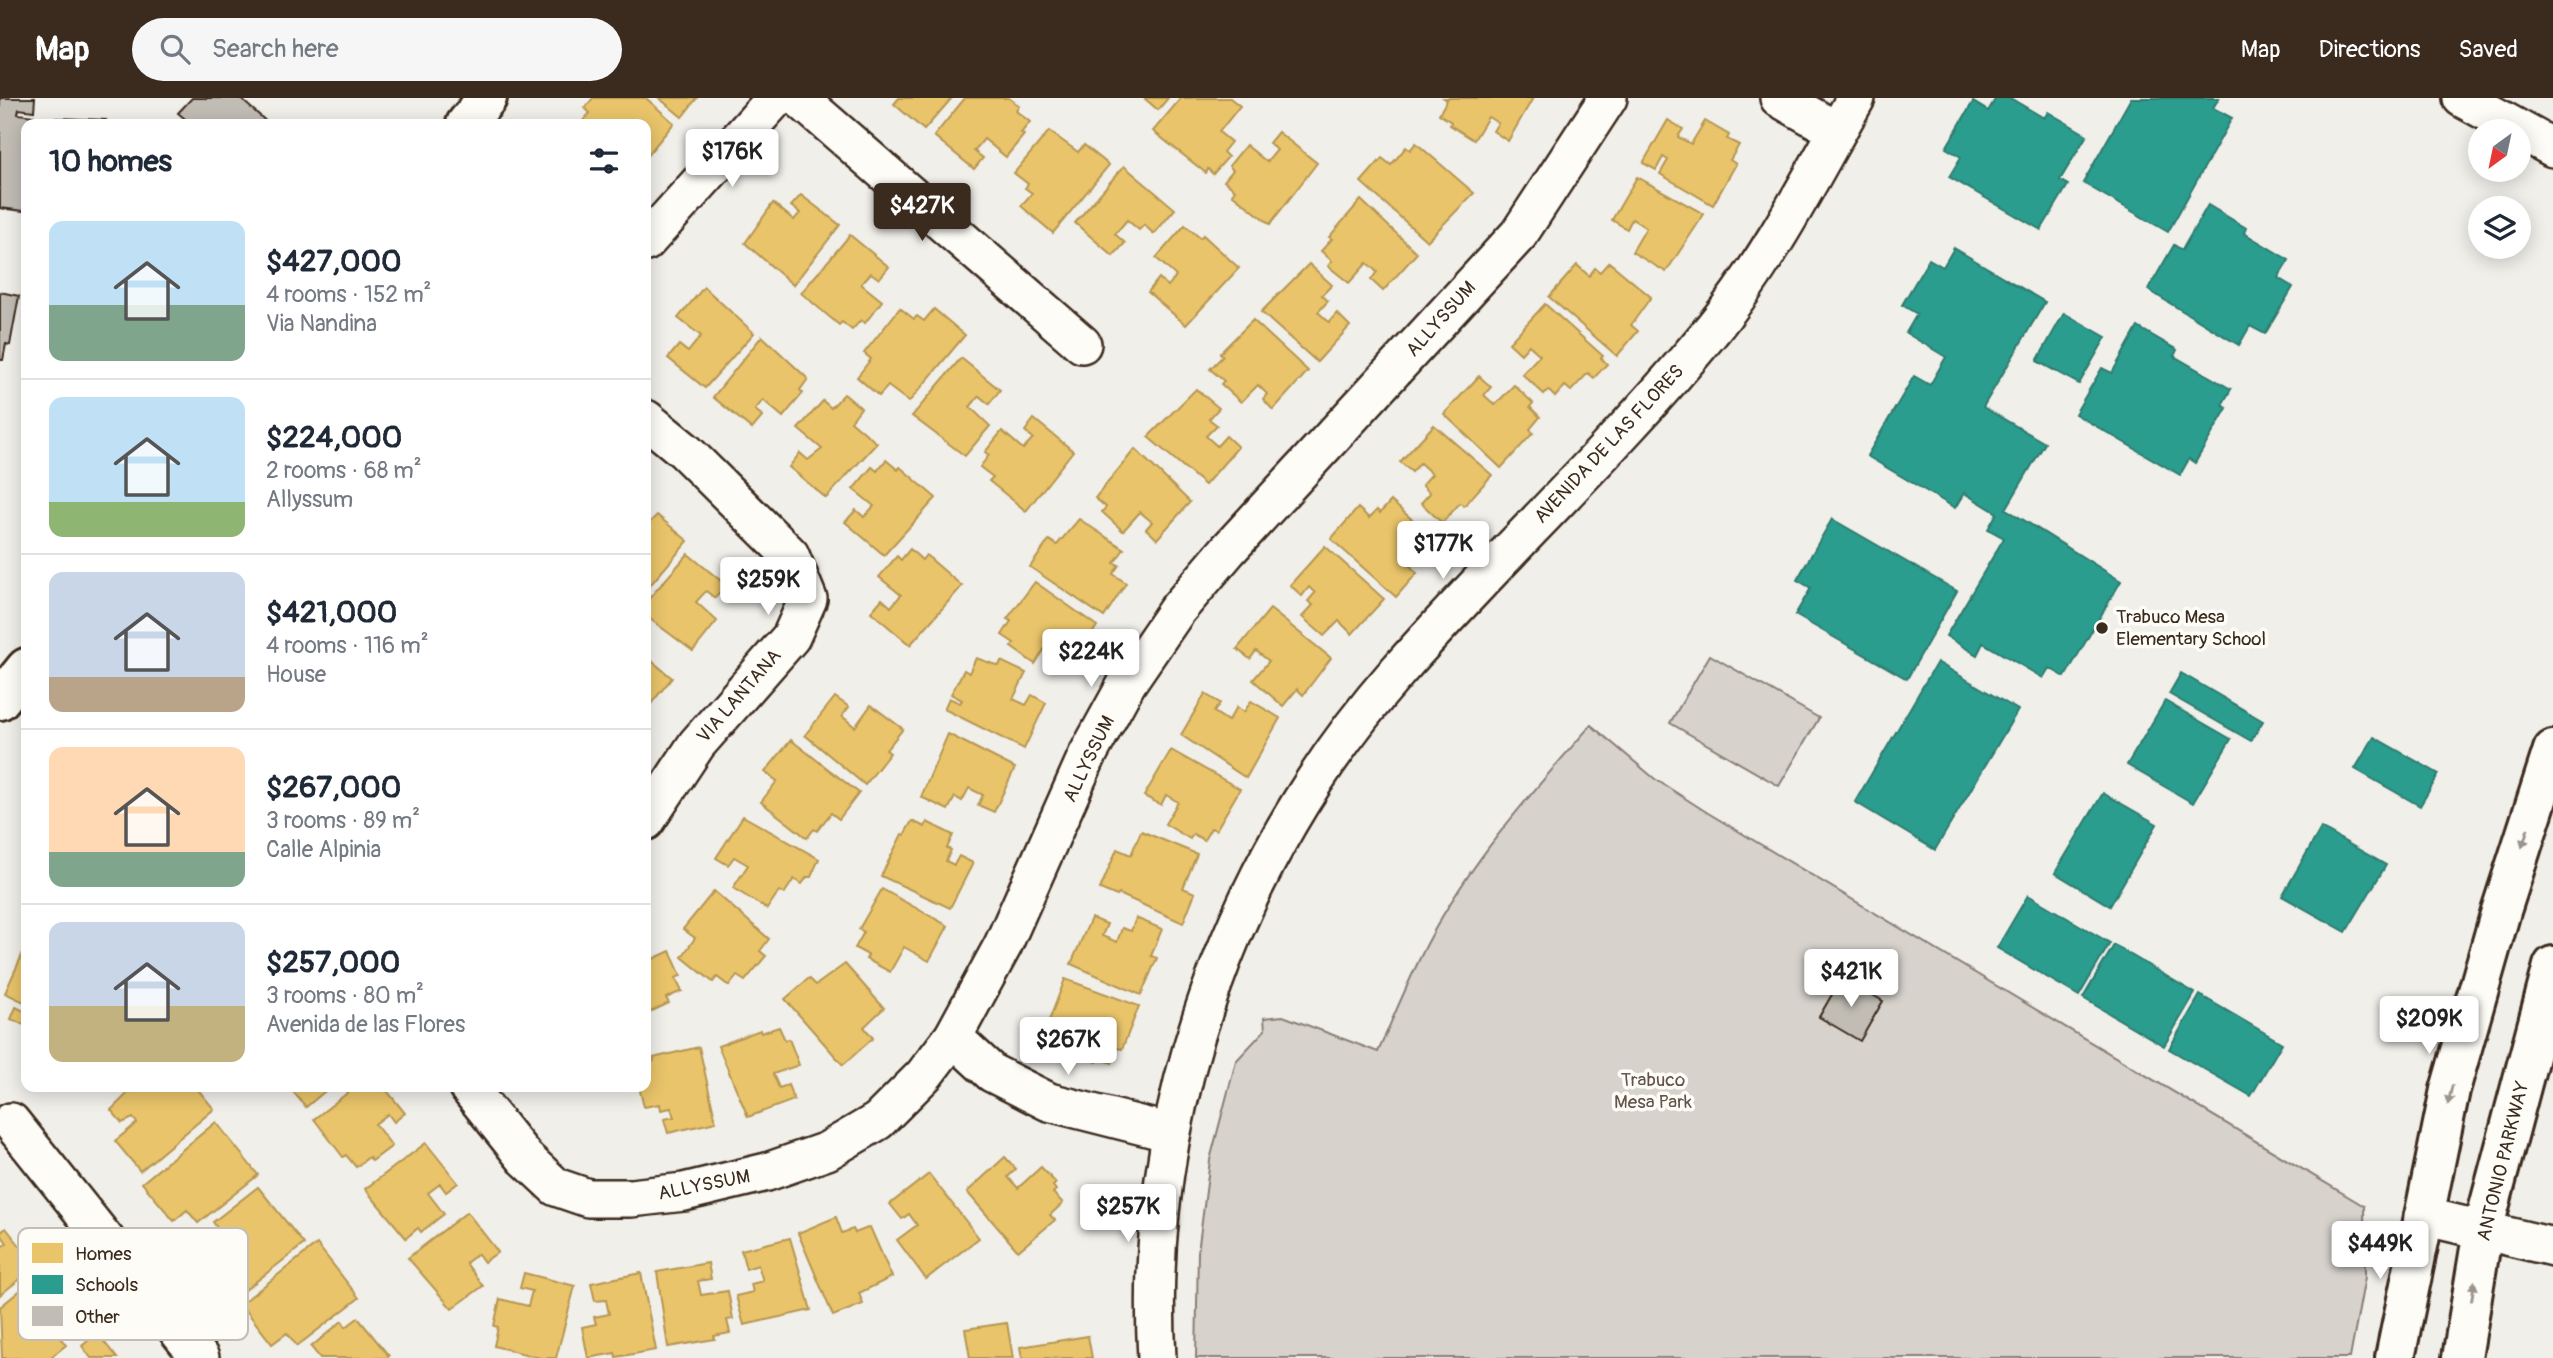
<!DOCTYPE html>
<html lang="en">
<head>
<meta charset="utf-8">
<style>
  :root { --surface:#fff; --page:#f6f6f7; --text:#1f2937; --muted:#747a83; --line:#e0e1e3; --accent:#3b2a1e }
  body { margin:0; font-family:Pangolin,sans-serif; background:var(--page); color:var(--text); height:100vh; display:flex; flex-direction:column; font-size:26px; white-space:nowrap }
  * { box-sizing:border-box; margin:0 }
  p { font-size:23px; color:var(--muted) }
  .icon { flex:none; width:38px; height:38px; fill:none; stroke:currentColor; stroke-width:2; stroke-linecap:round; stroke-linejoin:round }
  .map { position:relative; flex:1; overflow:hidden }
  .sheet { position:absolute; left:21px; top:21px; width:630px; height:973px; display:flex; flex-direction:column; background:var(--surface); border-radius:14px; box-shadow:0 4px 18px #0003 }
  .sheet>* { flex:none }
  .needle { width:46px; rotate:213deg }
  .fabs { position:absolute; left:2468px; top:21px; display:grid; gap:14px }
  .fabs a { display:grid; place-items:center; width:63px; height:63px; border-radius:50%; background:var(--surface); box-shadow:0 4px 18px #0003; font-size:35px }
  .price { position:absolute; translate:-50% -60px; padding:0 16px; border-radius:7px; background:#fff; color:#222; font-size:23px; line-height:46px; filter:drop-shadow(0 2px 4px #0008) }
  .price::after { content:''; position:absolute; left:50%; top:42px; width:21px; height:16px; margin-left:-10px; background:inherit; clip-path:polygon(0 0,100% 0,50% 100%) }
  .price.selected { background:var(--accent); color:#fff }
  ul { padding:0; list-style:none }
  li { display:flex; align-items:center; gap:21px; height:175px; padding:0 28px }
  li+li { border-top:2px solid var(--line) }
  li span { display:grid; place-items:center; flex:none; width:196px; height:140px; border-radius:14px; color:#555 }
  li>.icon { margin-inline-start:auto }
  span .icon { width:84px; height:84px; fill:#fffc; stroke-width:1 }
  li b { font-size:30px }
  h2 { display:flex; justify-content:space-between; align-items:center; height:84px; padding:0 28px; font-size:30px }
  header { display:flex; align-items:center; gap:42px; box-sizing:border-box; height:98px; padding:0 35px; background:var(--accent); color:#fff }
  header strong { font-size:33px }
  nav { display:flex; gap:38px; margin-inline-start:auto; font-size:24px }
  .search { width:490px; height:63px; background:var(--page); display:flex; align-items:center; gap:18px; box-sizing:border-box; padding:0 24px; border-radius:38px; color:var(--muted); font-size:26px }
  .map>svg:first-child { display:block }
  .green { fill:#d7d2cc; stroke:#897e75; stroke-width:2 }
  .homes { fill:#e9c46a; stroke:#b59653; stroke-width:2 }
  .schools { fill:#2a9d8f; stroke:#2f7a6d; stroke-width:2 }
  .building { fill:#c1bcb4; stroke:#3b2a1e; stroke-width:2 }
  .lines { fill:none; stroke-linecap:round; stroke-linejoin:round }
  .minor-casing { stroke:#3b2a1e; stroke-width:42 }
  .major-casing { stroke:#3b2a1e; stroke-width:44 }
  .minor { stroke:#fdfcf7; stroke-width:37 }
  .major { stroke:#fdfcf7; stroke-width:38 }
  .oneway { fill:#9c938a }
  .poi-dot { fill:#3b2a1e; stroke:#fdfcf7; stroke-width:2.5 }
  .labels { text-anchor:middle; dominant-baseline:central; stroke-width:7; stroke-linejoin:round; paint-order:stroke }
  .street-label { font-size:19px; fill:#3b2a1e; stroke:#fdfcf7 }
  .poi-label { font-size:19px; fill:#3b2a1e; stroke:#fdfcf7; text-anchor:start }
  .park-label { font-size:19px; fill:#62544a; stroke:#fdfcf7 }
  .key { fill:#fdfcf7; stroke:#c3bdb6; stroke-width:2 }
  .key-label { font-size:19px; fill:#3b2a1e }
</style>
</head>
<body>
<header>
<strong>Map</strong>
<div class="search"><svg class="icon" aria-label="search" viewBox="0 0 24 24"><circle cx="10" cy="10" r="6"/><path d="M15 15l6 6"/></svg>Search here</div>
<nav><a>Map</a><a>Directions</a><a>Saved</a></nav>
</header>
<div class="map">
<svg width="2553" height="1260" viewBox="0 0 2553 1260">
  <rect width="100%" height="100%" fill="#f1efea"/>
  <filter id="ink" filterUnits="userSpaceOnUse"><feTurbulence type="fractalNoise" baseFrequency=".0143" numOctaves="2"/><feDisplacementMap in="SourceGraphic" scale="14" xChannelSelector="R" yChannelSelector="G"/><feConvolveMatrix kernelMatrix="1 2 1 2 8 2 1 2 1" color-interpolation-filters="sRGB"/></filter>
  <g filter="url(#ink)">
    <g class="green">
      <polygon points="1710,557 1819,620 1779,688 1670,625"/>
      <path d="M1591 627 1655 681 1708 715 2364 1108 2365 1179 2350 1260H1196L1198 1154 1210 1062 1236 963 1265 932 1264 920 1283 918 1378 954C1394 918 1409 881 1427 846 1469 765 1531 695 1591 627Z"/>
    </g>
    <g class="homes">
      <polygon points="593,0 646,0 674,25 646,59 646,26 580,26 590,15 585,10"/>
      <polygon points="659,0 697,0 682,19"/>
      <polygon points="899,0 952,0 924,32 894,6"/>
      <polygon points="965,0 1009,0 1019,8 1016,13 1030,24 1021,35 1024,37 1006,59 984,41 974,53 983,60 974,71 934,38"/>
      <polygon points="1144,0 1168,0 1158,12"/>
      <polygon points="1181,0 1230,0 1240,8 1219,34 1231,44 1223,54 1228,59 1213,76 1208,71 1206,75 1153,33"/>
      <polygon points="1444,0 1533,0 1508,43 1493,33 1498,25 1488,19 1474,42 1450,27 1451,24 1439,16 1447,2"/>
      <polygon points="1668,22 1683,31 1678,39 1691,46 1705,23 1729,37 1727,41 1739,47 1730,62 1736,66 1713,107 1660,76 1668,62 1663,59 1656,72 1643,65"/>
      <polygon points="1049,33 1078,54 1084,47 1109,67 1053,135 1021,108 1032,95 1025,90 1028,86 1014,75"/>
      <polygon points="1278,34 1317,65 1270,126 1232,96 1235,92 1224,83 1233,72 1229,68 1246,47 1267,64 1277,52 1269,45"/>
      <polygon points="1416,45 1474,95 1427,143 1361,84 1382,60 1391,67 1406,49 1410,52"/>
      <polygon points="1124,68 1175,111 1154,136 1144,127 1139,132 1127,122 1115,136 1125,145 1113,158 1075,125"/>
      <polygon points="1637,79 1704,116 1666,174 1632,154 1646,130 1632,121 1627,131 1612,122"/>
      <polygon points="801,97 840,127 793,187 745,145 773,105 794,122 800,115 791,108"/>
      <polygon points="1361,102 1417,155 1383,193 1371,182 1377,174 1367,165 1349,185 1328,168 1332,163 1321,153 1332,141 1329,139"/>
      <polygon points="1185,127 1200,140 1203,137 1239,170 1186,227 1148,194 1159,180 1168,188 1176,178 1156,160"/>
      <polygon points="850,137 889,169 879,181 871,175 861,186 882,203 865,225 861,222 852,232 842,224 839,227 801,195"/>
      <polygon points="1609,164 1651,199 1631,227 1638,233 1617,258 1549,199 1577,167 1589,178 1595,170 1600,174"/>
      <polygon points="1309,166 1332,187 1322,197 1328,203 1318,214 1329,224 1337,215 1350,228 1317,264 1261,214"/>
      <polygon points="704,189 754,235 705,290 668,260 679,247 688,254 701,238 678,220"/>
      <polygon points="1545,206 1603,258 1601,260 1607,266 1594,280 1588,275 1571,293 1565,288 1555,299 1548,292 1544,296 1522,276 1540,257 1529,247 1521,256 1509,245"/>
      <polygon points="900,210 914,221 917,218 924,223 934,211 965,237 909,304 888,288 879,298 857,279 871,261 864,255"/>
      <polygon points="1253,222 1308,273 1273,312 1263,301 1267,296 1258,287 1241,304 1221,286 1224,283 1210,271 1223,258 1220,255"/>
      <polygon points="762,238 808,281 800,292 803,295 783,319 763,302 755,312 763,318 752,331 713,299"/>
      <polygon points="961,260 1000,292 989,306 979,298 970,309 990,328 965,358 912,318"/>
      <polygon points="1479,278 1491,289 1484,297 1495,307 1514,287 1533,305 1530,309 1540,319 1530,331 1533,335 1501,370 1444,316"/>
      <polygon points="1196,291 1219,310 1209,321 1217,327 1206,338 1217,348 1226,338 1238,349 1205,387 1148,339"/>
      <polygon points="844,296 861,310 851,323 877,345 826,400 789,369 800,355 808,362 822,351 798,331 823,303 831,310"/>
      <polygon points="1034,321 1073,353 1026,413 989,383 993,379 980,369 989,357 985,354 1002,333 1023,351 1033,340 1025,333"/>
      <polygon points="1434,327 1492,377 1464,408 1460,405 1442,425 1421,405 1430,395 1422,387 1432,376 1420,365 1412,374 1400,364"/>
      <polygon points="1135,351 1190,404 1157,441 1146,431 1152,424 1140,414 1123,433 1102,414 1106,409 1095,400"/>
      <polygon points="886,362 898,372 900,369 936,400 884,457 845,424 856,412 864,419 874,408 853,391 872,369 877,373"/>
      <polygon points="1391,403 1432,439 1410,468 1417,475 1396,499 1331,441 1358,410 1369,420 1377,412 1380,415"/>
      <polygon points="657,417 688,443 646,492 646,428"/>
      <polygon points="1079,421 1124,451 1114,465 1119,467 1113,476 1126,485 1104,519 1030,469 1049,442 1057,447"/>
      <polygon points="1325,448 1384,501 1352,536 1339,523 1324,538 1302,519 1313,507 1308,503 1315,495 1309,489 1302,498 1290,487"/>
      <polygon points="910,451 922,462 926,457 962,488 910,547 871,514 882,501 891,509 901,497 879,479 897,458 901,462"/>
      <polygon points="688,456 726,487 715,500 706,493 696,504 717,523 693,553 646,518 646,504"/>
      <polygon points="1035,484 1097,528 1069,570 1054,560 1060,551 1049,544 1035,566 1011,549 1014,545 1002,537 1011,523 1007,521"/>
      <polygon points="1270,511 1331,560 1303,597 1297,591 1283,608 1253,582 1269,563 1256,553 1250,561 1237,551"/>
      <polygon points="646,558 672,580 646,612"/>
      <polygon points="976,560 999,568 1001,563 1026,575 1013,601 1026,607 1032,597 1046,605 1024,651 944,611 949,600 960,605 962,602 951,596 964,572 969,575"/>
      <polygon points="1205,596 1220,605 1214,614 1228,623 1237,609 1244,614 1251,603 1280,620 1246,680 1181,637"/>
      <polygon points="835,599 849,609 842,618 855,629 871,607 903,631 886,652 890,655 865,687 805,637"/>
      <polygon points="948,636 1015,670 994,714 978,707 983,697 969,690 962,703 955,699 948,712 921,699"/>
      <polygon points="791,642 859,695 839,721 831,715 817,733 814,731 807,740 761,704 777,683 765,674"/>
      <polygon points="1171,652 1240,691 1216,732 1211,730 1204,742 1193,736 1190,741 1165,726 1178,704 1166,697 1161,707 1144,698"/>
      <polygon points="743,718 819,761 811,779 807,779 802,786 794,781 784,796 779,793 767,811 733,790 748,767 734,759 728,767 716,760"/>
      <polygon points="912,723 925,729 927,724 953,737 947,750 951,752 946,763 954,767 959,758 973,765 950,810 881,778 902,736 904,737"/>
      <polygon points="1141,733 1197,756 1183,790 1195,795 1183,825 1119,796 1117,798 1100,791 1117,751 1131,757"/>
      <polygon points="882,791 948,828 929,863 904,849 890,874 866,861 868,857 855,850 864,834 859,831"/>
      <polygon points="714,793 769,841 760,853 766,858 745,883 737,878 729,888 717,879 713,884 682,859 695,840 683,831"/>
      <polygon points="1091,820 1107,826 1102,838 1117,844 1122,830 1131,833 1136,820 1162,831 1151,858 1157,860 1141,897 1071,866"/>
      <polygon points="26,848 26,905 5,895"/>
      <polygon points="670,853 681,878 675,880 682,893 666,900 669,905 646,916 646,864"/>
      <polygon points="845,866 884,910 864,929 873,940 843,967 785,901 809,880 816,887"/>
      <polygon points="1065,881 1139,908 1122,951 1117,950 1112,965 1099,960 1097,964 1071,954 1080,930 1064,923 1060,933 1047,928"/>
      <polygon points="16,909 26,914 26,928 11,921"/>
      <polygon points="779,929 785,942 789,941 799,967 773,976 779,990 788,987 794,1002 748,1019 718,948 760,932 761,935"/>
      <polygon points="699,949 716,1024 668,1035 664,1021 674,1019 671,1010 661,1012 660,1006 644,1009 639,989 646,989 646,965 654,963 653,960"/>
      <polygon points="134,989 196,989 214,1011 140,1073 115,1043 137,1025 133,1020 122,1025 111,1012"/>
      <polygon points="289,989 330,989 306,1009"/>
      <polygon points="355,989 384,989 405,1015 394,1024 388,1016 375,1026 392,1048 372,1063 369,1059 356,1069 346,1057 343,1059 314,1021"/>
      <polygon points="216,1024 258,1077 198,1125 187,1112 174,1123 142,1085"/>
      <polygon points="426,1045 458,1085 446,1094 440,1086 428,1095 444,1116 421,1134 418,1130 406,1140 365,1091"/>
      <polygon points="1005,1059 1016,1071 1008,1079 1018,1090 1041,1069 1056,1085 1053,1088 1056,1092 1053,1095 1063,1105 1050,1117 1055,1122 1018,1153 967,1094"/>
      <polygon points="929,1076 979,1140 926,1181 897,1142 917,1127 909,1116 902,1121 890,1106"/>
      <polygon points="258,1089 304,1146 235,1200 194,1147 207,1136 215,1147 220,1143 227,1151 230,1149 213,1124"/>
      <polygon points="467,1114 498,1154 484,1164 478,1156 466,1165 483,1188 452,1211 408,1160"/>
      <polygon points="836,1119 842,1135 853,1131 855,1135 870,1129 892,1179 859,1195 863,1206 833,1218 798,1135"/>
      <polygon points="6,1130 36,1168 0,1197 0,1150 7,1145 0,1135"/>
      <polygon points="790,1140 811,1212 744,1227 736,1198 753,1194 751,1186 763,1183 758,1167 746,1171 741,1152"/>
      <polygon points="317,1146 359,1200 297,1248 287,1235 272,1246 241,1206"/>
      <polygon points="708,1165 711,1181 698,1183 701,1197 728,1193 733,1221 727,1222 730,1235 714,1238 715,1241 668,1249 657,1174"/>
      <polygon points="44,1173 78,1214 55,1233 66,1247 50,1260 2,1260 0,1209"/>
      <polygon points="524,1175 575,1188 556,1260 540,1260 494,1248 498,1229 494,1228 500,1201 528,1208 532,1193 520,1190"/>
      <polygon points="641,1175 656,1252 616,1259 615,1255 588,1260 582,1229 596,1226 594,1219 609,1216 606,1202 595,1203 591,1185"/>
      <polygon points="358,1220 389,1258 387,1260 320,1260 311,1249 342,1223 346,1229"/>
      <polygon points="1007,1225 1013,1260 970,1260 965,1231"/>
      <polygon points="97,1235 117,1260 91,1260 82,1248"/>
      <polygon points="1088,1238 1092,1260 1022,1260 1020,1249"/>
    </g>
    <g class="schools">
      <polygon points="1996,0 2010,0 2044,20 2048,14 2087,37 2060,82 2068,87 2041,132 1949,79 1961,59 1946,50 1973,4 1988,13"/>
      <polygon points="2131,0 2219,0 2213,10 2232,20 2168,134 2083,85"/>
      <polygon points="2208,107 2246,130 2244,135 2289,162 2278,180 2293,189 2265,236 2250,228 2239,247 2148,192 2174,147 2182,152"/>
      <polygon points="1954,150 2045,204 1983,309 2045,345 2006,411 2121,483 2065,579 2049,570 2043,580 1983,545 1977,557 1946,538 2004,440 1988,431 1997,415 1964,395 1955,410 1867,358 1914,278 1930,287 1946,259 1906,235 1917,216 1902,207 1929,161 1943,169"/>
      <polygon points="2064,215 2106,239 2079,286 2037,263"/>
      <polygon points="2138,229 2177,252 2174,258 2231,291 2222,307 2227,310 2195,365 2189,361 2180,377 2075,316 2102,270 2112,275"/>
      <polygon points="1832,421 1957,493 1907,581 1795,517 1811,490 1797,482"/>
      <polygon points="1937,564 2018,612 1935,752 1855,704"/>
      <polygon points="2181,575 2263,623 2251,643 2169,596"/>
      <polygon points="2165,603 2231,641 2193,705 2127,667"/>
      <polygon points="2374,639 2439,676 2420,708 2355,671"/>
      <polygon points="2103,695 2157,726 2110,808 2055,775"/>
      <polygon points="2321,730 2386,767 2346,834 2282,798"/>
      <polygon points="2028,797 2110,845 2079,898 1997,850"/>
      <polygon points="2114,847 2195,895 2164,948 2083,900"/>
      <polygon points="2200,897 2282,945 2251,998 2169,951"/>
    </g>
    <g class="building">
      <polygon points="0,0 35,0 34,13 19,11 18,16 34,18 33,26 26,26 24,113 0,110"/>
      <polygon points="192,0 240,0 269,26 191,26 178,15"/>
      <polygon points="56,20 106,22 105,26 56,26"/>
      <polygon points="0,194 19,198 10,247 6,246 3,262 0,262"/>
      <polygon points="1842,879 1883,903 1860,943 1819,919"/>
    </g>
    <g class="lines">
      <g class="minor-casing">
        <g id="minor">
          <polyline points="799,0 1082,246"/>
          <polyline points="1779,0 1837,33"/>
          <polyline points="2462,0 2553,50"/>
          <polyline points="646,144 776,0"/>
          <polyline points="646,321 685,353 790,457 808,501 791,539 697,646 646,723"/>
          <polyline points="953,939 992,975 1049,1004 1171,1035"/>
          <polyline points="468,989 525,1060 556,1089 588,1100 631,1100 684,1094 767,1074 827,1053 878,1023 924,977 953,939 1003,847 1087,658 1127,585 1177,512 1228,452 1519,136 1608,0"/>
          <polyline points="11,1024 200,1260"/>
          <polyline points="2423,1118 2553,1149"/>
          <path d="M1157 1260C1142 1012 1234 760 1397 574 1501 456 1616 350 1715 228 1771 159 1812 77 1856 0"/>
        </g>
      </g>
      <g class="major-casing">
        <g id="major">
          <polyline points="466,26 487,0"/>
          <polyline points="0,602 26,570"/>
          <polyline points="2395,1260 2450,992 2501,813 2553,652"/>
          <polyline points="2462,1260 2483,1132 2553,868"/>
        </g>
      </g>
      <use href="#minor" class="minor"/>
      <use href="#major" class="major"/>
    </g>
    <defs><path id="oneway-solid" d="M-6-.8H1V-3.2L6.5 0L1 3.2V.8H-6Z" transform="scale(1.75)"/></defs>
    <g class="oneway">
      <use href="#oneway-solid" transform="translate(2525 740) rotate(108)"/>
      <use href="#oneway-solid" transform="translate(2450 997) rotate(103)"/>
      <use href="#oneway-solid" transform="translate(2473 1193) rotate(-81)"/>
    </g>
  </g>
  <circle class="poi-dot" cx="2102" cy="530" r="7"/>
  <g class="labels">
    <g class="street-label">
      <text transform="translate(1441 221) rotate(-48)">ALLYSSUM</text>
      <text transform="translate(1609 346) rotate(-47)">AVENIDA DE LAS FLORES</text>
      <text transform="translate(739 598) rotate(-49)">VIA LANTANA</text>
      <text transform="translate(1089 661) rotate(-64)">ALLYSSUM</text>
      <text transform="translate(2503 1063) rotate(-76)">ANTONIO PARKWAY</text>
      <text transform="translate(704 1087) rotate(-11)">ALLYSSUM</text>
    </g>
    <g class="poi-label">
      <text x="2116" y="519">Trabuco Mesa<tspan x="2116" dy="22">Elementary School</tspan></text>
    </g>
    <g class="park-label">
      <text x="1653" y="982">Trabuco<tspan x="1653" dy="22">Mesa Park</tspan></text>
    </g>
  </g>
  <rect x="18" y="1130" width="230" height="112" rx="10" class="key"/>
  <rect x="32" y="1145" width="31" height="20" fill="#e9c46a"/>
  <rect x="32" y="1177" width="31" height="19" fill="#2a9d8f"/>
  <rect x="32" y="1208" width="31" height="20" fill="#c1bcb4"/>
  <g class="key-label">
    <text x="75" y="1162">Homes</text>
    <text x="75" y="1193">Schools</text>
    <text x="75" y="1225">Other</text>
  </g>
</svg>
<div class="fabs">
<a><svg class="needle" viewBox="-14 -14 28 28"><path d="M0-13l5 13h-10z" fill="#e53935"/><path d="M0 13l5-13h-10z" fill="#747a83"/></svg></a>
<a><svg class="icon" aria-label="layers" viewBox="0 0 24 24"><path d="M12 4l9 5-9 5-9-5zM3 14l9 5 9-5"/></svg></a>
</div>
<b class="price" style="left:732px;top:91px">$176K</b>
<b class="price selected" style="left:922px;top:145px">$427K</b>
<b class="price" style="left:1443px;top:483px">$177K</b>
<b class="price" style="left:768px;top:519px">$259K</b>
<b class="price" style="left:1091px;top:591px">$224K</b>
<b class="price" style="left:1851px;top:911px">$421K</b>
<b class="price" style="left:2429px;top:958px">$209K</b>
<b class="price" style="left:1068px;top:979px">$267K</b>
<b class="price" style="left:1128px;top:1146px">$257K</b>
<b class="price" style="left:2380px;top:1183px">$449K</b>
<section class="sheet">
<h2>10 homes<svg class="icon" aria-label="filters" viewBox="0 0 24 24"><path d="M4 7h16M4 17h16"/><circle cx="9" cy="7" r="2"/><circle cx="15" cy="17" r="2"/></svg></h2>
<ul>
<li><span style="background:linear-gradient(#bfe0f5 60%,#7fa58c 0)"><svg class="icon" aria-label="home" viewBox="0 0 24 24"><path d="M3 11l9-7 9 7M6 9v11h12V9"/></svg></span><div><b>$427,000</b><p>4 rooms · 152 m²</p><p>Via Nandina</p></div></li>
<li><span style="background:linear-gradient(#bfe0f5 75%,#8fb573 0)"><svg class="icon" aria-label="home" viewBox="0 0 24 24"><path d="M3 11l9-7 9 7M6 9v11h12V9"/></svg></span><div><b>$224,000</b><p>2 rooms · 68 m²</p><p>Allyssum</p></div></li>
<li><span style="background:linear-gradient(#c9d6e8 75%,#b9a48a 0)"><svg class="icon" aria-label="home" viewBox="0 0 24 24"><path d="M3 11l9-7 9 7M6 9v11h12V9"/></svg></span><div><b>$421,000</b><p>4 rooms · 116 m²</p><p>House</p></div></li>
<li><span style="background:linear-gradient(#ffd9b3 75%,#7fa58c 0)"><svg class="icon" aria-label="home" viewBox="0 0 24 24"><path d="M3 11l9-7 9 7M6 9v11h12V9"/></svg></span><div><b>$267,000</b><p>3 rooms · 89 m²</p><p>Calle Alpinia</p></div></li>
<li><span style="background:linear-gradient(#c9d6e8 60%,#c2b280 0)"><svg class="icon" aria-label="home" viewBox="0 0 24 24"><path d="M3 11l9-7 9 7M6 9v11h12V9"/></svg></span><div><b>$257,000</b><p>3 rooms · 80 m²</p><p>Avenida de las Flores</p></div></li>
</ul>
</section>
</div>
</body>
</html>
